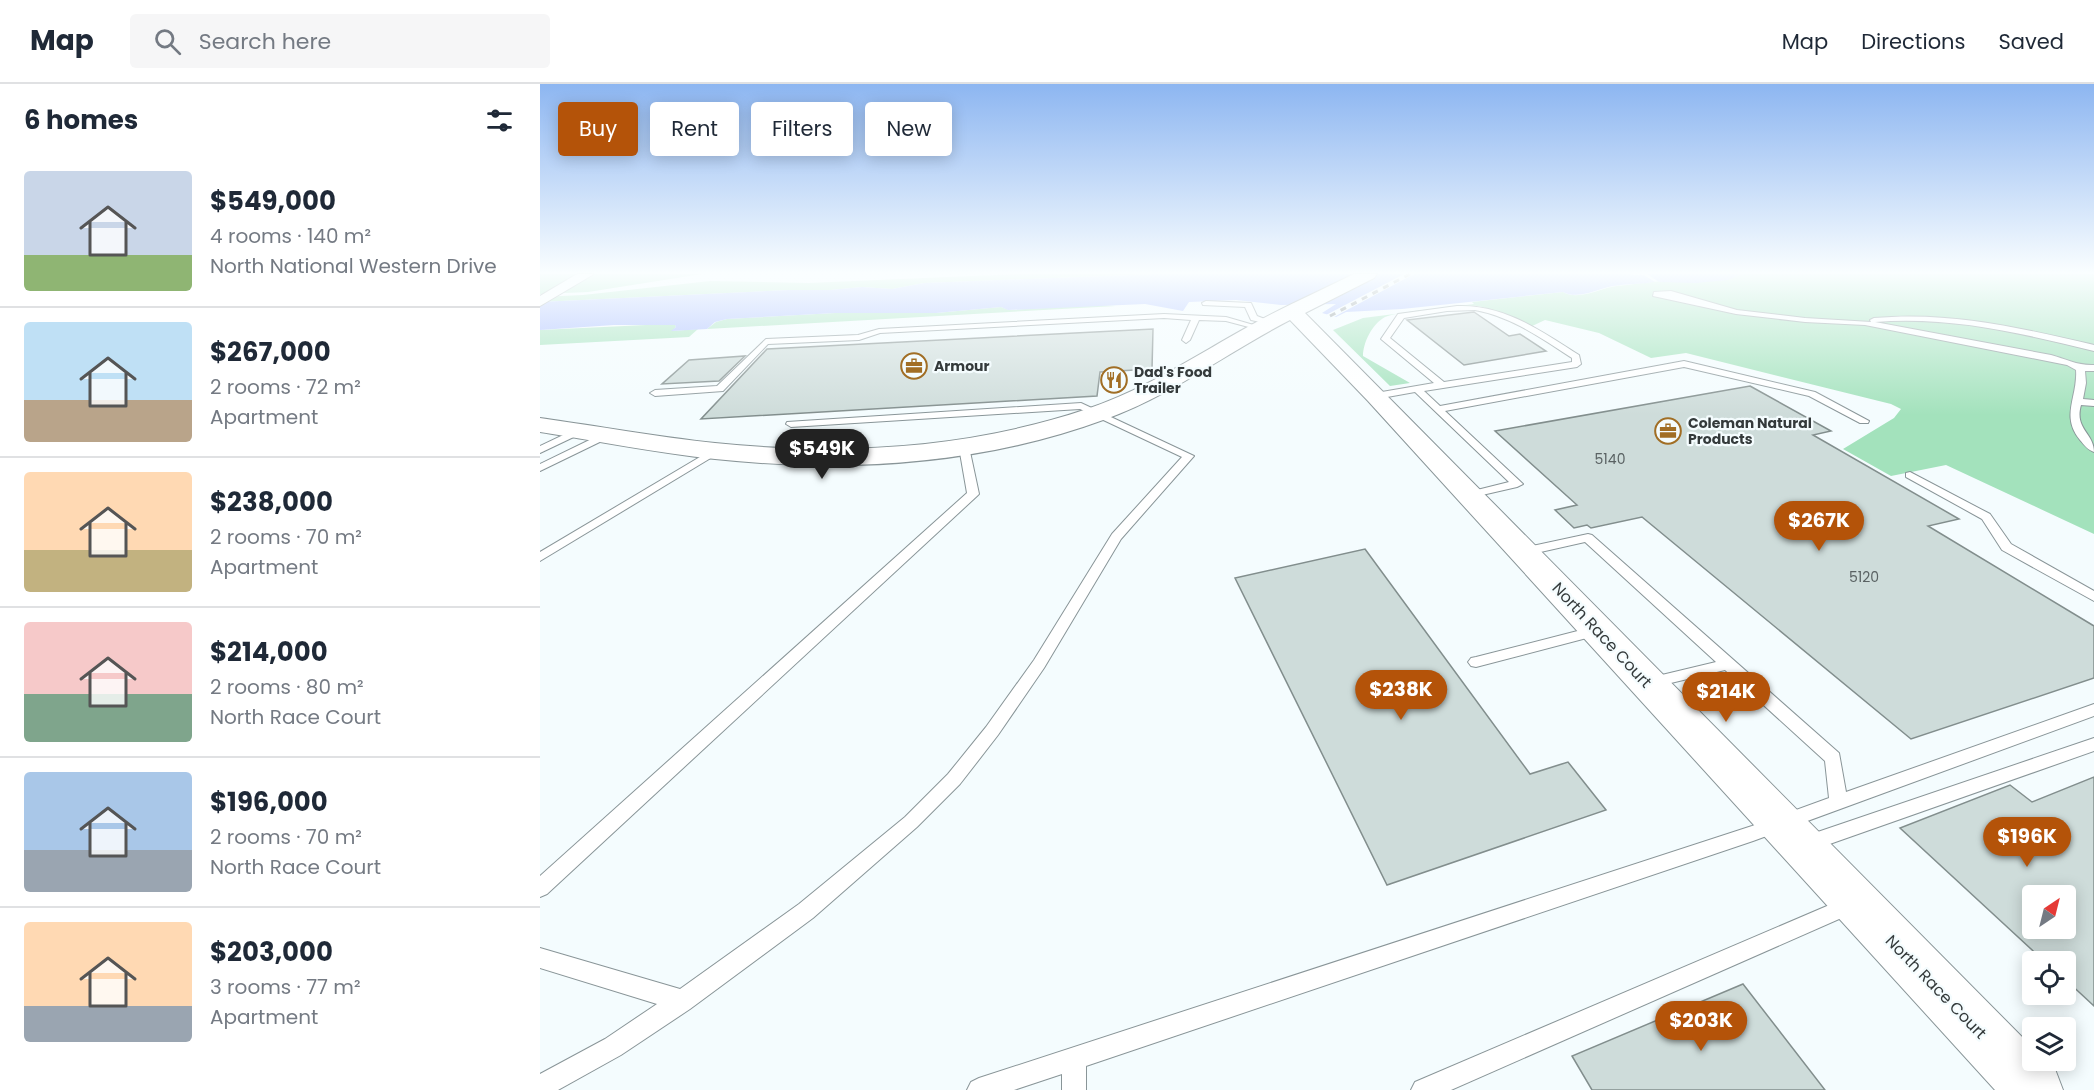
<!DOCTYPE html>
<html lang="en">
<head>
<meta charset="utf-8">
<style>
  :root { --surface:#fff; --page:#f6f6f7; --text:#1f2937; --muted:#747a83; --line:#e0e1e3; --accent:#b45309 }
  body { margin:0; font-family:Poppins,sans-serif; background:var(--page); color:var(--text); height:100vh; display:flex; flex-direction:column; font-size:22px; white-space:nowrap }
  * { box-sizing:border-box; margin:0 }
  p { font-size:20px; color:var(--muted) }
  .icon { flex:none; width:33px; height:33px; fill:none; stroke:currentColor; stroke-width:2; stroke-linecap:round; stroke-linejoin:round }
  .map { position:relative; flex:1; overflow:hidden }
  .details { display:flex; flex-direction:column; background:var(--surface); width:540px }
  .details>* { flex:none }
  .banner { position:absolute; left:18px; top:18px; width:570px; height:54px; display:flex; gap:12px }
  .needle { width:39px; rotate:35deg }
  .fabs { position:absolute; left:1482px; top:801px; display:grid; gap:12px }
  .fabs a { display:grid; place-items:center; width:54px; height:54px; border-radius:6px; background:var(--surface); box-shadow:0 3px 15px #0003; font-size:30px }
  .price { position:absolute; translate:-50% -51px; padding:0 14px; border-radius:21px; background:var(--accent); color:#fff; font-size:20px; line-height:39px; filter:drop-shadow(0 2px 3px #0008) }
  .price::after { content:''; position:absolute; left:50%; top:36px; width:18px; height:14px; margin-left:-9px; background:inherit; clip-path:polygon(0 0,100% 0,50% 100%) }
  .price.on { background:#222; color:#fff }
  ul { padding:0; list-style:none }
  li { display:flex; align-items:center; gap:18px; height:150px; padding:0 24px }
  li+li { border-top:2px solid var(--line) }
  li span { display:grid; place-items:center; flex:none; width:168px; height:120px; border-radius:6px; color:#555 }
  li>.icon { margin-inline-start:auto }
  span .icon { width:72px; height:72px; fill:#fffc; stroke-width:1 }
  li b { font-size:26px }
  h2 { display:flex; justify-content:space-between; align-items:center; height:72px; padding:0 24px; font-size:26px }
  .chip { padding:0 21px; border-radius:6px; background:var(--surface); box-shadow:0 3px 15px #0003; font-size:21px; line-height:54px }
  .chip.on { background:var(--accent); color:#fff }
  header { display:flex; align-items:center; gap:36px; box-sizing:border-box; height:84px; padding:0 30px; background:var(--surface); border-bottom:2px solid var(--line) }
  header strong { font-size:28px }
  nav { display:flex; gap:33px; margin-inline-start:auto; font-size:21px }
  .search { width:420px; height:54px; background:var(--page); display:flex; align-items:center; gap:15px; box-sizing:border-box; padding:0 21px; border-radius:6px; color:var(--muted); font-size:22px }
  main { display:flex; flex:1; min-height:0 }
  .map>svg:first-child { display:block }
  .green { fill:#a3e2bc }
  .water { fill:#a4b8fe }
  .pier { fill:#f4fcfe }
  .building { fill:#cedcda; stroke:#828e8d; stroke-width:1.5; fill-rule:evenodd }
  .lines { fill:none; stroke-linecap:round; stroke-linejoin:round }
  .lane-casing { stroke:#899598; stroke-width:2 }
  .street-casing { stroke:#899598; stroke-width:2 }
  .secondary-casing { stroke:#899598; stroke-width:2 }
  .lane { fill:#fff; fill-rule:evenodd }
  .street { fill:#fff; fill-rule:evenodd }
  .secondary { fill:#fff; fill-rule:evenodd }
  .rail { stroke:#7e8586; stroke-width:3; stroke-dasharray:6 6; stroke-linecap:butt }
  .labels { text-anchor:middle; dominant-baseline:central; stroke-width:4.5; stroke-linejoin:round; paint-order:stroke }
  .far-poi-label { font-size:14px; font-weight:bold; fill:#343a3b; stroke:#f4fcfe; text-anchor:start }
  .number-label { font-size:14px; fill:#5a6263 }
  .street-label { font-size:16px; fill:#343a3b; stroke:#f4fcfe }
</style>
</head>
<body>
<header>
<strong>Map</strong>
<div class="search"><svg class="icon" aria-label="search" viewBox="0 0 24 24"><circle cx="10" cy="10" r="6"/><path d="M15 15l6 6"/></svg>Search here</div>
<nav><a>Map</a><a>Directions</a><a>Saved</a></nav>
</header>
<main>
<section class="details">
<h2>6 homes<svg class="icon" aria-label="filters" viewBox="0 0 24 24"><path d="M4 7h16M4 17h16"/><circle cx="9" cy="7" r="2"/><circle cx="15" cy="17" r="2"/></svg></h2>
<ul>
<li><span style="background:linear-gradient(#c9d6e8 70%,#8fb573 0)"><svg class="icon" aria-label="home" viewBox="0 0 24 24"><path d="M3 11l9-7 9 7M6 9v11h12V9"/></svg></span><div><b>$549,000</b><p>4 rooms · 140 m²</p><p>North National Western Drive</p></div></li>
<li><span style="background:linear-gradient(#bfe0f5 65%,#b9a48a 0)"><svg class="icon" aria-label="home" viewBox="0 0 24 24"><path d="M3 11l9-7 9 7M6 9v11h12V9"/></svg></span><div><b>$267,000</b><p>2 rooms · 72 m²</p><p>Apartment</p></div></li>
<li><span style="background:linear-gradient(#ffd9b3 65%,#c2b280 0)"><svg class="icon" aria-label="home" viewBox="0 0 24 24"><path d="M3 11l9-7 9 7M6 9v11h12V9"/></svg></span><div><b>$238,000</b><p>2 rooms · 70 m²</p><p>Apartment</p></div></li>
<li><span style="background:linear-gradient(#f6c9c9 60%,#7fa58c 0)"><svg class="icon" aria-label="home" viewBox="0 0 24 24"><path d="M3 11l9-7 9 7M6 9v11h12V9"/></svg></span><div><b>$214,000</b><p>2 rooms · 80 m²</p><p>North Race Court</p></div></li>
<li><span style="background:linear-gradient(#a9c7e8 65%,#9aa5b1 0)"><svg class="icon" aria-label="home" viewBox="0 0 24 24"><path d="M3 11l9-7 9 7M6 9v11h12V9"/></svg></span><div><b>$196,000</b><p>2 rooms · 70 m²</p><p>North Race Court</p></div></li>
<li><span style="background:linear-gradient(#ffd9b3 70%,#9aa5b1 0)"><svg class="icon" aria-label="home" viewBox="0 0 24 24"><path d="M3 11l9-7 9 7M6 9v11h12V9"/></svg></span><div><b>$203,000</b><p>3 rooms · 77 m²</p><p>Apartment</p></div></li>
</ul>
</section>
<div class="map">
<svg width="1554" height="1006" viewBox="0 0 1554 1006">
  <rect width="100%" height="100%" fill="#f4fcfe"/>
  <g class="green">
    <polygon points="0,190 162,190 48,208 0,210"/>
    <polygon points="480,190 614,190 384,199 352,205 322,203 290,206 249,206 0,218 0,213 43,211 170,197 268,199"/>
    <path d="M1202 190H1554V450L1406 381 1351 392 1303 365 1354 334 1361 325 1351 320 1146 269 1111 274 1059 249 1005 236 990 243C974 235 956 226 938 222 927 220 855 228 845 233 832 240 823 259 823 272L870 299 850 302 793 246 823 234 934 220 932 218 1023 208C1039 217 1060 204 1077 202 1096 200 1114 197 1133 197 1158 196 1179 200 1202 190Z"/>
    <polygon points="559,221 576,222 167,245 176,238 187,235 295,229 396,229 461,223 469,226"/>
    <polygon points="127,240 135,241 136,243 132,247 158,245 149,253 0,261 0,246"/>
  </g>
  <g class="water">
    <path d="M614 190H1094L1090 191H1104L1115 198C1101 200 1087 200 1073 202 1057 205 1038 216 1023 208L862 225 806 228 796 233 782 229 796 220 741 221 696 216 649 218 643 227 605 220 468 226 461 223 396 229H295L187 235 175 238 167 245 131 247 136 243 135 241H74L0 246V218L249 206H290L322 203 352 205 384 199Z"/>
    <polygon points="1107,190 1202,190 1188,196 1156,199 1119,198"/>
  </g>
  <polygon class="pier" points="864,190 874,190 794,233 786,231"/>
  <g class="building">
    <polygon points="934,228 969,252 980,250 1006,267 924,281 867,236"/>
    <polygon points="613,245 612,285 560,288 557,312 161,335 227,265"/>
    <polygon points="205,272 179,297 122,300 149,276"/>
    <polygon points="1210,302 1291,347 1273,351 1419,435 1388,442 1554,542 1554,594 1371,655 1102,433 1051,444 1047,441 1034,444 1015,426 1037,421 955,347"/>
    <polygon points="825,465 990,690 1028,678 1066,726 847,801 695,494"/>
    <path d="M1554 693V922L1526 896V878H1505L1360 744 1470 701 1492 718ZM1492 812H1526V844H1492Z"/>
    <polygon points="1203,900 1285,1006 1052,1006 1032,972"/>
  </g>
  <g class="lines">
    <g class="lane-casing">
      <g id="lane">
        <path d="M1131 207 1197 226 1265 234 1331 238 1330 236 1334 234C1410 227 1481 244 1554 261V267C1481 249 1410 232 1335 238L1511 271C1526 275 1539 282 1554 281V287H1545L1546 299 1543 315 1554 316V322L1541 321C1534 345 1554 349 1554 368 1548 366 1544 361 1540 356 1520 332 1538 313 1536 286L1527 281 1325 241 1265 238 1196 230 1113 212 1114 208Z"/>
        <polygon points="666,217 711,219 717,232 733,238 729,240 711,236 705,223 663,221 662,219"/>
        <path d="M917 222C964 220 1001 247 1039 271L1041 280 1037 283 884 307 900 322 1144 277 1275 308 1329 337 1328 339H1320L1269 312 1144 283 905 327 983 400 977 403 929 414 925 413 923 411 925 409 969 398 875 308 836 315 831 312 836 309 894 299 841 255 858 230ZM935 226C972 233 1001 254 1032 274V278L904 298 850 254 864 234 907 227Z"/>
        <polygon points="624,230 686,233 724,244 720,246 686,237 659,236 650,256 646,259 642,256 651,236 624,234 340,249 319,256 228,260 183,307 115,312 110,309 115,306 177,302 226,255 318,251 339,245"/>
        <polygon points="541,319 654,372 581,455 504,584 458,651 420,700 377,743 273,834 150,925 81,971 18,1006 0,1006 0,990 65,955 117,920 0,884 0,864 140,905 259,820 365,733 408,690 446,643 494,576 572,450 642,373 540,325 251,343 246,340 247,338"/>
        <polygon points="38,344 43,347 42,349 0,369 0,362"/>
        <polygon points="66,348 70,349 70,353 0,387 0,380"/>
        <polygon points="424,360 429,363 439,410 437,412 7,810 0,813 0,792 427,409 419,363"/>
        <polygon points="175,364 180,367 179,369 0,477 0,468"/>
        <polygon points="1370,388 1450,430 1471,460 1554,507 1554,517 1462,466 1442,435 1366,393 1366,389"/>
        <polygon points="1048,450 1052,451 1299,669 1306,708 1554,620 1554,632 1213,757 546,982 546,1006 522,1006 522,990 474,1006 427,1006 431,998 439,994 1212,742 1289,714 1285,677 1185,586 1110,604 1105,603 1102,599 1105,595 1176,578 1045,458 983,472 977,468 978,465"/>
        <polygon points="1057,542 1064,547 1062,550 936,583 931,582 928,578 931,574 936,573"/>
        <polygon points="1554,654 1554,667 1267,768 1260,766 1258,760 1260,754"/>
        <polygon points="1308,813 1315,816 1318,822 1315,828 911,1006 871,1006 875,998"/>
      </g>
    </g>
    <g class="street-casing">
      <polygon id="street" points="37,190 54,190 0,222 0,212"/>
    </g>
    <g class="secondary-casing">
      <path id="secondary" d="M814 190H837L834 194 765 229 1492 963V976H1506L1515 985 1523 1006H1455L828 317 750 236C688 268 632 311 566 335 442 381 306 389 175 375 117 369 58 357 0 348V334C58 342 117 353 175 359 300 372 428 365 547 325 607 305 658 270 713 240 745 222 780 207 814 190Z"/>
    </g>
    <use href="#lane" class="lane"/>
    <use href="#street" class="street"/>
    <use href="#secondary" class="secondary"/>
    <polyline class="rail" points="790,232 870,190"/>
  </g>
  <linearGradient id="sky" x2="0" y2="1"><stop stop-color="#8db6f1"/><stop offset="0.57" stop-color="#fafeff"/><stop offset="1" stop-color="#fafeff" stop-opacity="0"/></linearGradient>
  <rect width="1554" height="331" fill="url(#sky)"/>
  <defs>
    <g id="office-ring" transform="scale(1.35)"><circle r="9.5" fill="#f4fcfe" stroke="#a16e25" stroke-width="1.5"/><path d="M-6-3h4V-5.5h4V-3h4V5H-6ZM-1-4.5V-3h2v-1.5ZM-6 0V1H6V0Z" fill="#a16e25"/></g>
    <g id="restaurant-ring" transform="scale(1.35)"><circle r="9.5" fill="#f4fcfe" stroke="#a16e25" stroke-width="1.5"/><path d="M-5-6h1v4h1v-4h1v4h1v-4h1v5L-1.5 .5V6h-2V.5L-5-1ZM5-6V6H3V1.5H1.5Q1.5-4 5-6Z" fill="#a16e25"/></g>
  </defs>
  <g fill-rule="evenodd">
    <use href="#office-ring" x="374" y="282"/>
    <use href="#restaurant-ring" x="574" y="296"/>
    <use href="#office-ring" x="1128" y="347"/>
  </g>
  <g class="labels">
    <g class="far-poi-label">
      <text x="394" y="282">Armour</text>
      <text x="594" y="288">Dad's Food<tspan x="594" dy="16">Trailer</tspan></text>
      <text x="1148" y="339">Coleman Natural<tspan x="1148" dy="16">Products</tspan></text>
    </g>
    <g class="number-label">
      <text x="1070" y="375">5140</text>
      <text x="1324" y="493">5120</text>
    </g>
    <g class="street-label">
      <text transform="translate(1062 551) rotate(47)">North Race Court</text>
      <text transform="translate(1396 903) rotate(46)">North Race Court</text>
    </g>
  </g>
</svg>
<div class="fabs">
<a><svg class="needle" viewBox="-14 -14 28 28"><path d="M0-13l5 13h-10z" fill="#e53935"/><path d="M0 13l5-13h-10z" fill="#747a83"/></svg></a>
<a><svg class="icon" aria-label="locate" viewBox="0 0 24 24"><circle cx="12" cy="12" r="6"/><path d="M12 2v4M12 18v4M2 12h4M18 12h4"/></svg></a>
<a><svg class="icon" aria-label="layers" viewBox="0 0 24 24"><path d="M12 4l9 5-9 5-9-5zM3 14l9 5 9-5"/></svg></a>
</div>
<b class="price on" style="left:282px;top:396px">$549K</b>
<b class="price" style="left:1279px;top:468px">$267K</b>
<b class="price" style="left:861px;top:637px">$238K</b>
<b class="price" style="left:1186px;top:639px">$214K</b>
<b class="price" style="left:1487px;top:784px">$196K</b>
<b class="price" style="left:1161px;top:968px">$203K</b>
<div class="banner">
<a class="chip on">Buy</a>
<a class="chip">Rent</a>
<a class="chip">Filters</a>
<a class="chip">New</a>
</div>
</div>
</main>
</body>
</html>
